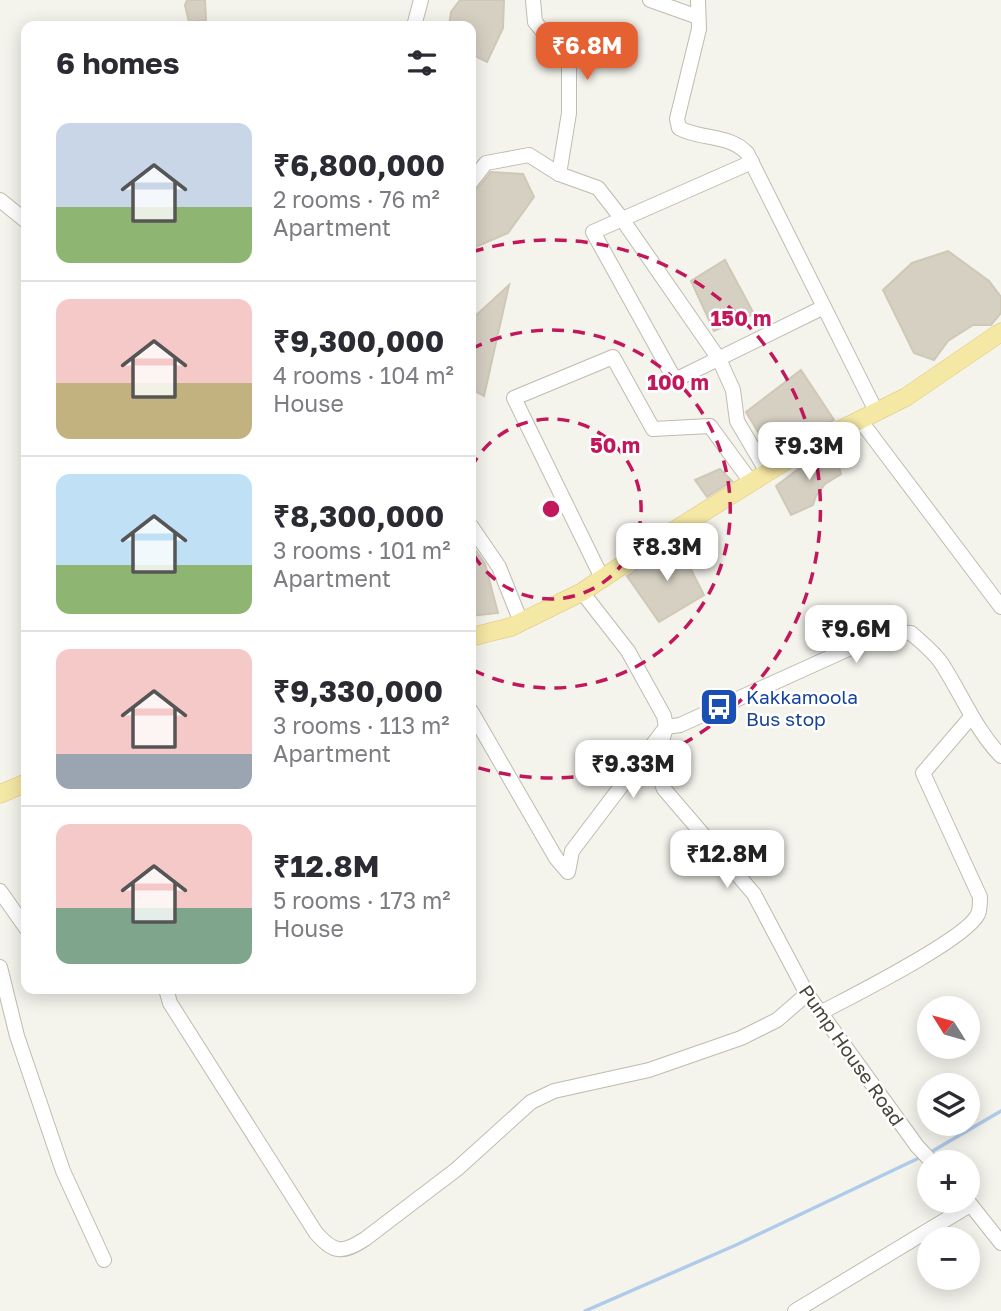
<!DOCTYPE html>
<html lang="en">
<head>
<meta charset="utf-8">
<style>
  :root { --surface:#fff; --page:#f2f2f3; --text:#2b2b33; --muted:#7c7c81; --line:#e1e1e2; --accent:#e66131 }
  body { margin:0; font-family:"Golos Text",sans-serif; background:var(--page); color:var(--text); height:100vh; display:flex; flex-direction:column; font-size:26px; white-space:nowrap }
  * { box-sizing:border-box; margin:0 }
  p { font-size:23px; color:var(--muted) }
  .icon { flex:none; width:38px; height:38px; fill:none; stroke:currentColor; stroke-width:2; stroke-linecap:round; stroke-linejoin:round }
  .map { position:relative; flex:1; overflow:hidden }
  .side { position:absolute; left:21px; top:21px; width:455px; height:973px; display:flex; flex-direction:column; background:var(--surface); border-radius:14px; box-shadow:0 4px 18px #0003 }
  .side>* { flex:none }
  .needle { width:46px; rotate:307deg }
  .controls { position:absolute; left:917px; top:996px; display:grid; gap:14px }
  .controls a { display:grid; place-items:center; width:63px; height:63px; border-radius:50%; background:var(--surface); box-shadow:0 4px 18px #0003; font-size:35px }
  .price { position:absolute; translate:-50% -60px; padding:0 16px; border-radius:14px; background:#fff; color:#222; font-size:23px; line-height:46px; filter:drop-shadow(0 2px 4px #0008) }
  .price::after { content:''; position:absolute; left:50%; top:42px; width:21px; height:16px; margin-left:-10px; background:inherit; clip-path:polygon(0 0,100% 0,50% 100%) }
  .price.on { background:var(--accent); color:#fff }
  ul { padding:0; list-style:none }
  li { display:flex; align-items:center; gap:21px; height:175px; padding:0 35px }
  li+li { border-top:2px solid var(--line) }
  li span { display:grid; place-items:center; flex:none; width:196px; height:140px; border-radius:14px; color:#555 }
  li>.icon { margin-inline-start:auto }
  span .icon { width:84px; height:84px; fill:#fffc; stroke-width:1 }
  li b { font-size:30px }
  h2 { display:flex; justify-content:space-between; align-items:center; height:84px; padding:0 35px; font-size:30px }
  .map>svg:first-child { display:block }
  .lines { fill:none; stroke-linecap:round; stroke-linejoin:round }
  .stream { stroke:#afcbea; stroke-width:3.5 }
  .building { fill:#d5d0c2; stroke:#cfc8b6; stroke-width:2 }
  .minor-casing { stroke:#bfbbaf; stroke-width:16 }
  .major-casing { stroke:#d9c775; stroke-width:19 }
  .minor { stroke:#fff; stroke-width:14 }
  .major { stroke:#f5e7a4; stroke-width:18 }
  .ring { fill:none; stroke:#c2185b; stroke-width:3.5; stroke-dasharray:12 9 }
  .labels { text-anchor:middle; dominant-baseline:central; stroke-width:5; stroke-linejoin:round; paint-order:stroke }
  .transit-label { font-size:19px; fill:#164399; stroke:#fff; text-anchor:start }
  .street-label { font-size:19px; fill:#48443a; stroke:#fff }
  .centre { fill:#c2185b; stroke:#fff; stroke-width:3.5 }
  .ring-label { font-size:21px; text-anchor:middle; font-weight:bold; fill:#c2185b; stroke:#fff; stroke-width:5; stroke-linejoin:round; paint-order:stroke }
</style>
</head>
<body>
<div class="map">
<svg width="1001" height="1311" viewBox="0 0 1001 1311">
  <rect width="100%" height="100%" fill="#f4f3ec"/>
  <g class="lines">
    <g class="stream">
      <polyline points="931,1152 1001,1111"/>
      <polyline points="585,1311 736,1245 921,1157"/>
    </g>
  </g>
  <g class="building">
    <polygon points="187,0 205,0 206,20 189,22 185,5"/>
    <polygon points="460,0 504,0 503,28 487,62 471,54 471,26 449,26 451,12"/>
    <polygon points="491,172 523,174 534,197 508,233 471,249 471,192 478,188"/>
    <polygon points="948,251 989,281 1001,297 1001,313 991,325 973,325 948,341 934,360 914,353 883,290 912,263"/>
    <polygon points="725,260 754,314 714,331 691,281"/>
    <polygon points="509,285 484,396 471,389 471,320"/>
    <polygon points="801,370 834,420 772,455 746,412"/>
    <polygon points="834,449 841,474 825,484 816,496 813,505 791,515 776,486 806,463"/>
    <polygon points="720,469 732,481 707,497 695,480"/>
    <polygon points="677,542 704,595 659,622 627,576"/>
    <polygon points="474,548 485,564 498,613 471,616 471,550"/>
  </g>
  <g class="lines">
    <g class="minor-casing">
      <g id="minor">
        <polyline points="533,0 535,22 569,62 569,113 559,174"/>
        <polyline points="650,0 698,17"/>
        <path d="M698 0 699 29 677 119 679 128C701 140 729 134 747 153L876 411"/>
        <polyline points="414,26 421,0"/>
        <polyline points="752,162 593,232 675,380 824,307"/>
        <polyline points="471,182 486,163 529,155 559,174 598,188 622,219 719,359 733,390 737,421 767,472"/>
        <polyline points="0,200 26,221"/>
        <polyline points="860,420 1001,607"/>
        <polyline points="471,526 499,567 521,622"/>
        <polyline points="602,578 514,398 613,357 653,429 710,426 751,482"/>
        <polyline points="582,592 628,651 664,716 666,727 655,767 664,789 754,894 807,994 917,1146 932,1162"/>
        <path d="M471 711 556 858 568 872 572 851 666 727 680 725 877 636 892 632 911 633C921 642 934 652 942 664 962 695 975 729 1001 756"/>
        <polyline points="0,891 26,928"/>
        <polyline points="0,967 17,1036 63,1171 104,1260"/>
        <path d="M166 989 170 1003 316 1233C334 1253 342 1254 365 1239L457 1169 531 1102 554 1091 649 1070 741 1038 777 1020 807 994"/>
        <path d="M820 1013C850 997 967 939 978 914 980 910 980 902 980 897L923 773 971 717"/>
        <polyline points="967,1200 1001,1243"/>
        <polyline points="795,1311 970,1205"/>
      </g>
    </g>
    <g class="major-casing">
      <g id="major">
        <polyline points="471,637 511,627 582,592 675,530 814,443 906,397 1001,332"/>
        <polyline points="0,794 26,783"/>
      </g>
    </g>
    <use href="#minor" class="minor"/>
    <use href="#major" class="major"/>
  </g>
  <g class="ring">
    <path d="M471 468A90 90 0 1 1 471 550"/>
    <path d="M471 349A179 179 0 1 1 471 669"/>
    <path d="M472 252A269 269 0 1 1 472 766"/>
  </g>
  <defs>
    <g id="bus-square" transform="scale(2.0125)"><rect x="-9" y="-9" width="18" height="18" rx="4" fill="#1a4fb4" stroke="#fff"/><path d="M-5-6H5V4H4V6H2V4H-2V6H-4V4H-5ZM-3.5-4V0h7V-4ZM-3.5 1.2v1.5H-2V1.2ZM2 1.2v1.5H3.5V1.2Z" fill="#fff"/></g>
  </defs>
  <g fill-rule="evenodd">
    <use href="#bus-square" x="719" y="707"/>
  </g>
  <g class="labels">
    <g class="transit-label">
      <text x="746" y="696">Kakkamoola<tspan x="746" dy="22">Bus stop</tspan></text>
    </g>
    <g class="street-label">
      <text transform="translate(852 1055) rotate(55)">Pump House Road</text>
    </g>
  </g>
  <circle cx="551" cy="509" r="10" class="centre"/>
  <g class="ring-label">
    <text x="741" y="326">150 m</text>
    <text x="678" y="390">100 m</text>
    <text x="615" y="453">50 m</text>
  </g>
</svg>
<div class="controls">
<a><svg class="needle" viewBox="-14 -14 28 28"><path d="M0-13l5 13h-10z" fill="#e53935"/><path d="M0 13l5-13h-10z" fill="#7c7c81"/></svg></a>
<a><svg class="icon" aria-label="layers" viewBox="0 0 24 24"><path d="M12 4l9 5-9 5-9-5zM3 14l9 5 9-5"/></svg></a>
<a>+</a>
<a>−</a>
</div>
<b class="price on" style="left:587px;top:82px">₹6.8M</b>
<b class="price" style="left:809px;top:482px">₹9.3M</b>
<b class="price" style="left:667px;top:583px">₹8.3M</b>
<b class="price" style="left:856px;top:665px">₹9.6M</b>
<b class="price" style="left:633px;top:800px">₹9.33M</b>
<b class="price" style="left:727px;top:890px">₹12.8M</b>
<section class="side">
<h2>6 homes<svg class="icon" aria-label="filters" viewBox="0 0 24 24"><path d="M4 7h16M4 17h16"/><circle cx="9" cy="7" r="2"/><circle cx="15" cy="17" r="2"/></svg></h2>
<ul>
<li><span style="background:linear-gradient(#c9d6e8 60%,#8fb573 0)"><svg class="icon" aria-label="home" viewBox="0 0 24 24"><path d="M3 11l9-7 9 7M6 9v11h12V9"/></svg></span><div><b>₹6,800,000</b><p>2 rooms · 76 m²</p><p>Apartment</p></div></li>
<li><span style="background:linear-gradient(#f6c9c9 60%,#c2b280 0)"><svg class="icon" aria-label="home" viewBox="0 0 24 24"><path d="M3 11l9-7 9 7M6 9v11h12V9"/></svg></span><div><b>₹9,300,000</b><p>4 rooms · 104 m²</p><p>House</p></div></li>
<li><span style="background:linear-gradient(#bfe0f5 65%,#8fb573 0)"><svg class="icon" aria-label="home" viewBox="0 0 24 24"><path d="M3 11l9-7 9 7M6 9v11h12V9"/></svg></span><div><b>₹8,300,000</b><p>3 rooms · 101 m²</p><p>Apartment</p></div></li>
<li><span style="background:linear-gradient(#f6c9c9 75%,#9aa5b1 0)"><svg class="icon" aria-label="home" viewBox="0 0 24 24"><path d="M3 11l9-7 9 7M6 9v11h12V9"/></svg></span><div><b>₹9,330,000</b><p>3 rooms · 113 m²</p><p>Apartment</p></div></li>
<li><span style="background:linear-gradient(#f6c9c9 60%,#7fa58c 0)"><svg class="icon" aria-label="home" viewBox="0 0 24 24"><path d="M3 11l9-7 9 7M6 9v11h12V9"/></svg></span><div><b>₹12.8M</b><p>5 rooms · 173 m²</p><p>House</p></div></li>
</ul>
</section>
</div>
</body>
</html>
